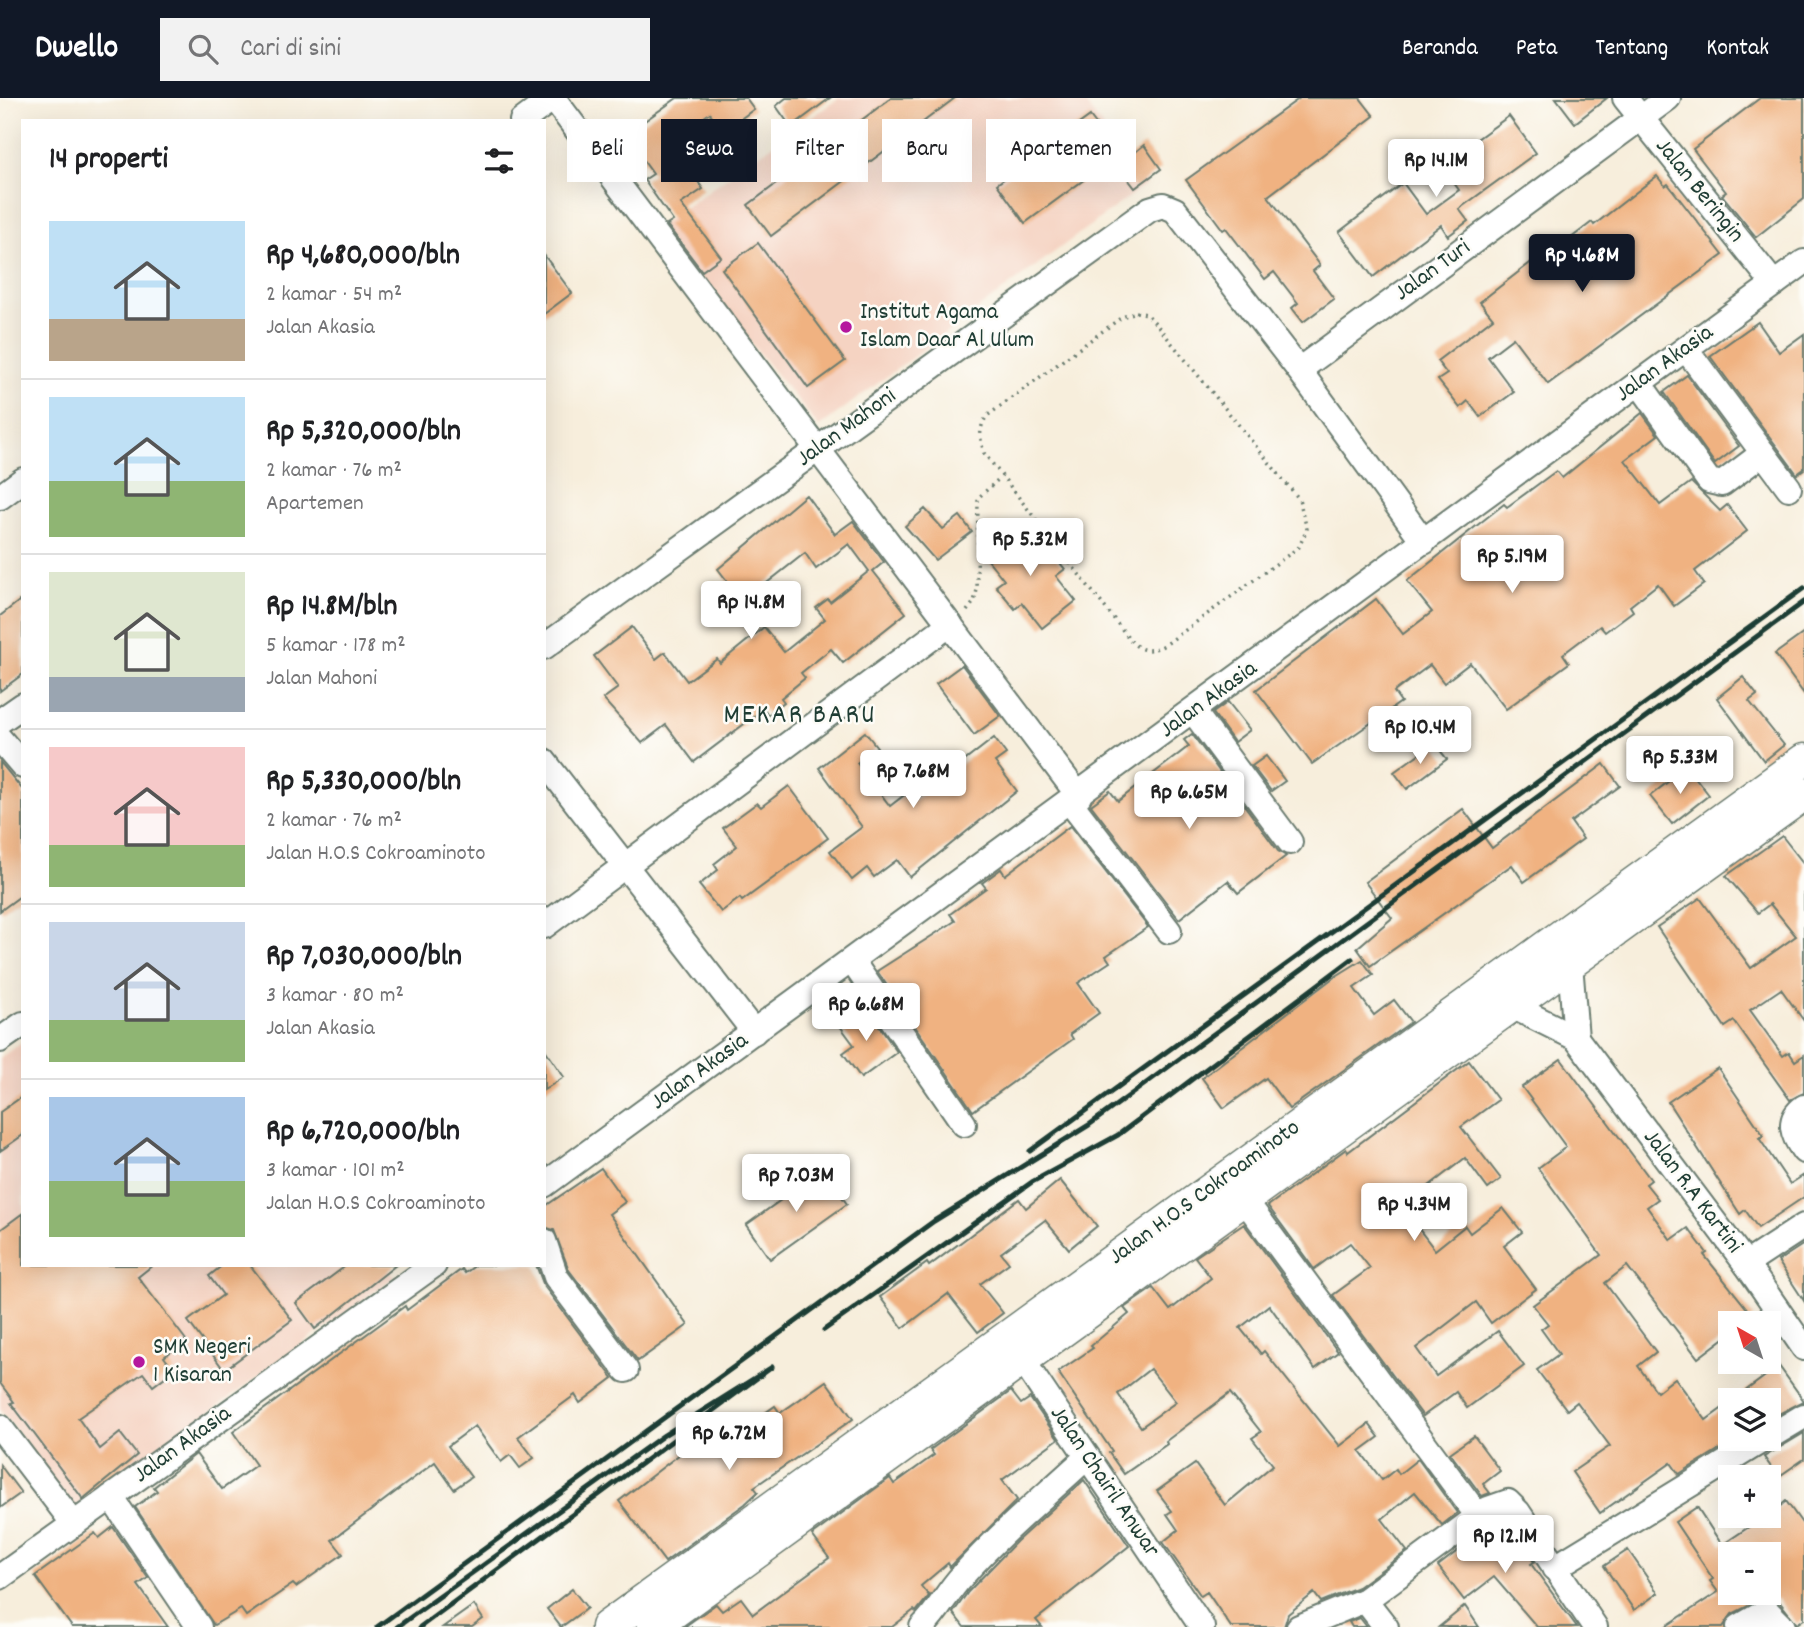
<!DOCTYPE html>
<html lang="id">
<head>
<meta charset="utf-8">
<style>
  :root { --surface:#fff; --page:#f2f2f2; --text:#202124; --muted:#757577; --line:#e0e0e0; --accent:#111827 }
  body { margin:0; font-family:Dekko,sans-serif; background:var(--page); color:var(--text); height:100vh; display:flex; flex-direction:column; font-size:26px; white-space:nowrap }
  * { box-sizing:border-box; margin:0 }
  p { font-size:23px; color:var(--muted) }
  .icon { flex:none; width:38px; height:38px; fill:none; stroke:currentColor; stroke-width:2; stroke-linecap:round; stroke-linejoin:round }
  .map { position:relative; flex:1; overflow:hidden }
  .panel { position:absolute; left:21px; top:21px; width:525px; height:1148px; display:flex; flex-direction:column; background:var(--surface); border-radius:0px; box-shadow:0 7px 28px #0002 }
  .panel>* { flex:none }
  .hud { position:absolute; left:567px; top:21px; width:665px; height:63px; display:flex; gap:14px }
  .needle { width:46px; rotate:321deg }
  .fabs { position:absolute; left:1718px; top:1213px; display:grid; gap:14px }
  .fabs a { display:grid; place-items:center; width:63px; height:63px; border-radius:0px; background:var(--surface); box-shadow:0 7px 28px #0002; font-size:35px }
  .price { position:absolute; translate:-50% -60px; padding:0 16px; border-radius:7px; background:#fff; color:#222; font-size:23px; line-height:46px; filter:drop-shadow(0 2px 4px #0008) }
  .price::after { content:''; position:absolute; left:50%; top:42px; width:21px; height:16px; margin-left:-10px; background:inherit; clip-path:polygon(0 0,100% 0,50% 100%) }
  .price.current { background:var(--accent); color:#fff }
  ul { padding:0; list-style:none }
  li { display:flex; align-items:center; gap:21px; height:175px; padding:0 28px }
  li+li { border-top:2px solid var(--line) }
  li span { display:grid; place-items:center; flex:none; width:196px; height:140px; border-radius:0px; color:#555 }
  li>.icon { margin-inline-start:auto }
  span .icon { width:84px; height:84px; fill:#fffc; stroke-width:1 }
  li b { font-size:30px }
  h2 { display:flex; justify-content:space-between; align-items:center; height:84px; padding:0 28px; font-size:30px }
  .chip { padding:0 24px; border-radius:0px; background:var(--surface); box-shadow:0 7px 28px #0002; font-size:24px; line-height:63px }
  .chip.current { background:var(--accent); color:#fff }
  header { display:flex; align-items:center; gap:42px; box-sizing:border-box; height:98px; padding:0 35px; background:var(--accent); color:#fff }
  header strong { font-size:33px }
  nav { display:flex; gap:38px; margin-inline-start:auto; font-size:24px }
  .search { width:490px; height:63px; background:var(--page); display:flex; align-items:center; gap:18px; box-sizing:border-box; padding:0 24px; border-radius:0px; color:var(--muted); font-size:26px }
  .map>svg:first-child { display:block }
  .built { fill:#f5d3c2 }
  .building { fill:#f0b281; fill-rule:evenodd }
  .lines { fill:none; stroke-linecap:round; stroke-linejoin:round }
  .minor-casing { stroke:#6b7b6f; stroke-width:28 }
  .major-casing { stroke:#6b7b6f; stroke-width:35 }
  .path { stroke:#6b7b6f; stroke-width:3.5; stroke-dasharray:2 5; stroke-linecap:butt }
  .minor { stroke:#fff; stroke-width:24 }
  .major { stroke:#fff; stroke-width:32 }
  .rail { stroke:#1f3d34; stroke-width:5 }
  .poi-dot { fill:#b5179e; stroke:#fdfcf7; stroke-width:2.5 }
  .labels { text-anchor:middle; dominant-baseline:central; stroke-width:5; stroke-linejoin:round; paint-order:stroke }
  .street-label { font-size:24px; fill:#1f3d34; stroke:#fdfcf7 }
  .poi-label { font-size:24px; fill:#1f3d34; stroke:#fdfcf7; text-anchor:start }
  .quarter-label { font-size:28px; letter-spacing:2px; fill:#1f3d34; stroke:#fdfcf7 }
</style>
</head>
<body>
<header>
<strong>Dwello</strong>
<div class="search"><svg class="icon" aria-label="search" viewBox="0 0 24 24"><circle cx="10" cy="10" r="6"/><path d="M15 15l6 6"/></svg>Cari di sini</div>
<nav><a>Beranda</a><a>Peta</a><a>Tentang</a><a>Kontak</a></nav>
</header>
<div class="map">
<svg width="1804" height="1529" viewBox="0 0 1804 1529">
  <rect width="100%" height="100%" fill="#fdfcf7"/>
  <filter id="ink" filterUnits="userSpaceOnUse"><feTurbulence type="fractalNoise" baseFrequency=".0143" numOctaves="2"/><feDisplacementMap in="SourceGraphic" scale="14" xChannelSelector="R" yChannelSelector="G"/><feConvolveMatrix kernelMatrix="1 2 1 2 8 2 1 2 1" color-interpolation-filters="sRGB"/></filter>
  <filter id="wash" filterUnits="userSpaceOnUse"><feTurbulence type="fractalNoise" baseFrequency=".00686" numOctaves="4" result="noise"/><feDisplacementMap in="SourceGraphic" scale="28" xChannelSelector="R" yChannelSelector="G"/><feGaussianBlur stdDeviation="1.57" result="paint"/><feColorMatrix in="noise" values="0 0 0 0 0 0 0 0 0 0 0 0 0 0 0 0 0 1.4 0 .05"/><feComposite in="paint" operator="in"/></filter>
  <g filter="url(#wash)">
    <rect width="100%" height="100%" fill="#f7eedc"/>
    <g class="built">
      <polygon points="839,0 1081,0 1146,86 819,329 657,129"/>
      <polygon points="23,943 23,1167 385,1167 394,1179 75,1413 0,1311 0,960"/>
    </g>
    <g id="blocks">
      <g class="building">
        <polygon points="677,0 746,0 754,11 723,34 710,15 670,43 703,91 681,106 721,159 702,173 667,127 673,123 644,82 653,76 625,37"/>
        <polygon points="786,0 830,0 791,29 776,8"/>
        <polygon points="891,0 955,0 771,138 748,107"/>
        <polygon points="1300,0 1360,0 1374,18 1268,98 1320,167 1313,173 1334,201 1303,224 1292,210 1298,205 1274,174 1265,181 1226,130 1223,132 1186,82"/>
        <polygon points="1556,0 1607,0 1575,25"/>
        <polygon points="1760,0 1804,0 1804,101 1756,139 1722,97 1726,94 1693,51"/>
        <polygon points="1090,18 1119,56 1025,125 997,86"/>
        <polygon points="1509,18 1536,55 1459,111 1468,123 1448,138 1441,127 1373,179 1339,134 1403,85 1426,116 1459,92 1441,67"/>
        <polygon points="1144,47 1161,71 1135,90 1118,68"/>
        <polygon points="1657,78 1665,88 1668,86 1723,157 1548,286 1513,240 1488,259 1514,294 1480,319 1468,303 1460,310 1438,282 1447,276 1437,263 1493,220 1480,204 1538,159 1541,163 1592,124 1594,127"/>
        <polygon points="758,145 845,263 808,290 722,171"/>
        <polygon points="544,157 572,195 544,216"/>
        <polygon points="1758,224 1779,254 1804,236 1804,371 1797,376 1710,258"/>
        <polygon points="1687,277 1739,348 1715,366 1664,294"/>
        <polygon points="1642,315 1658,337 1625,362 1660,407 1691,384 1720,413 1727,407 1747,433 1695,473 1704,486 1674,508 1658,486 1630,508 1633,513 1605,534 1600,528 1563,556 1569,565 1506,611 1470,565 1444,585 1430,567 1394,594 1401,604 1312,666 1256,592 1376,501 1403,536 1432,514 1407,483 1504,406 1507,409 1556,373 1562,380"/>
        <polygon points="806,397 835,436 853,423 884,464 873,473 906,515 843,565 831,551 801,575 805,580 781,600 784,604 768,617 764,611 694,664 666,627 642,645 603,601 618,590 594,558 632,529 656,561 665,554 687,583 717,561 720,565 764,529 784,554 825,521 816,510 828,501 830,504 869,473 849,446 816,471 805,455 758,492 765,501 750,513 718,471"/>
        <polygon points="925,411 943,431 960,418 972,434 935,462 905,428"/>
        <polygon points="1018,429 1038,455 1046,448 1065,471 1056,478 1076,503 1042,530 1022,505 1015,511 996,488 1004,482 984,457"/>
        <polygon points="23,500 23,576 0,593 0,518"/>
        <polygon points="1804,535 1804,596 1775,556"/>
        <polygon points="962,567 1000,618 974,637 936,586"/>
        <polygon points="1743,579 1757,597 1749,603 1784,647 1764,663 1717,600"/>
        <polygon points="1228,604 1250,632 1234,644 1213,615"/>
        <polygon points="865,634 877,649 857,665 890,708 907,695 913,703 994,640 1006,656 995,664 1017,693 910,779 897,762 874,779 867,770 852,782 830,753 862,729 819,670"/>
        <polygon points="1192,636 1278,753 1286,758 1238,795 1228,783 1179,821 1091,707 1110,693 1118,703 1189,648 1184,642"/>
        <polygon points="1434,645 1447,661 1407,691 1394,674"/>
        <polygon points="1266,658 1285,683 1271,693 1252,668"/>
        <polygon points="0,664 23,692 23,796 0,813"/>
        <polygon points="1604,666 1620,688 1571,724 1583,741 1524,784 1512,767 1370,868 1357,850 1392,820 1365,784 1463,711 1492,750"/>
        <polygon points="1687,669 1709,697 1672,726 1650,698"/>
        <polygon points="789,688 828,740 742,803 740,800 721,814 699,787 718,772 714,766 737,748 723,730 757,705 761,709"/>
        <polygon points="1070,728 1148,829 1106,858 1110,864 1078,885 1099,915 1070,936 1073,941 973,1013 877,873 955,823 950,816 986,790 982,785 1001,771 1005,777"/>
        <polygon points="1782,738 1804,766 1804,923 1781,891 1750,912 1783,958 1789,954 1795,963 1804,957 1804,995 1790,1002 1734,923 1725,929 1657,829 1700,800 1751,870 1796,838 1770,806 1758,815 1726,778"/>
        <polygon points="1362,862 1373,877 1354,890 1374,917 1394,902 1411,924 1289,1011 1266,980 1224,1010 1202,980 1333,880"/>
        <polygon points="866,909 897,954 861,980 843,955 854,947 840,928"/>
        <polygon points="544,950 564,979 544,992"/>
        <polygon points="1561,961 1651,1082 1646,1086 1658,1101 1647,1109 1671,1142 1688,1130 1707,1155 1704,1157 1753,1218 1744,1225 1731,1225 1731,1235 1698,1260 1627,1168 1605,1185 1656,1254 1638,1268 1657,1294 1675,1280 1706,1322 1731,1304 1731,1344 1679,1376 1671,1365 1600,1415 1572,1374 1610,1348 1577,1304 1567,1312 1537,1272 1559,1256 1541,1231 1548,1226 1533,1207 1601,1157 1538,1070 1566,1049 1522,989"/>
        <polygon points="1469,963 1498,1002 1461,1029 1501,1081 1488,1091 1465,1060 1402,1109 1435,1152 1465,1128 1470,1135 1503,1110 1522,1134 1504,1148 1536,1191 1491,1225 1476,1204 1416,1250 1436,1278 1498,1233 1524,1268 1467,1310 1456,1294 1423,1318 1333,1197 1370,1170 1350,1145 1314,1171 1268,1108 1346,1051 1348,1054"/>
        <polygon points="1718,970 1764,1038 1759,1040 1790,1086 1804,1077 1804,1099 1758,1130 1745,1112 1740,1116 1668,1004"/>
        <polygon points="23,998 23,1037 0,1053 0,1014"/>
        <polygon points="601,1070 625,1104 609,1116 688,1227 638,1263 569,1172 554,1132 544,1129 544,1109"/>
        <polygon points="823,1072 847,1106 770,1161 746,1127"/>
        <polygon points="1060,1082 1097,1128 1069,1151 1045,1122 1001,1155 1009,1165 980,1186 1003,1215 978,1234 948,1196 903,1230 880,1199 927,1165 929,1168 1019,1101 1026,1110"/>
        <polygon points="23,1115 23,1167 153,1167 138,1179 186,1242 164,1259 174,1272 153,1288 143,1275 78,1320 100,1351 120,1335 137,1357 83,1401 11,1305 14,1304 0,1285 0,1132"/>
        <path d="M1244 1126 1338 1254 1315 1271 1269 1207 1240 1230 1261 1256 1264 1253 1340 1348 1369 1326 1379 1339 1360 1353 1382 1382 1396 1371 1399 1376 1418 1361 1457 1415 1442 1427 1415 1394 1382 1421 1407 1453 1358 1489 1321 1504 1314 1495 1288 1516 1284 1529H1231L1207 1494 1201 1498 1163 1444 1178 1432 1167 1416 1172 1413 1157 1393 1195 1366 1225 1407 1273 1367 1252 1340 1261 1334 1230 1295 1166 1343 1167 1346 1124 1376 1109 1355 1112 1353 1058 1274 1093 1250 1091 1248 1129 1216 1124 1210 1153 1190 1170 1212 1211 1180 1195 1159ZM1150 1271 1176 1304 1141 1329 1118 1296Z"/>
        <polygon points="1804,1146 1804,1203 1778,1163"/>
        <polygon points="223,1167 250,1167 292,1222 224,1272 188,1223 223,1197 209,1178"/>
        <polygon points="347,1167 396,1167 315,1231 296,1205"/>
        <polygon points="476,1167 536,1167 544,1188 613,1280 580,1305 575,1297 518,1339 534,1360 520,1370 510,1357 501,1364 475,1328 448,1348 471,1379 454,1391 435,1364 332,1442 343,1456 296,1489 293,1486 246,1518 241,1511 214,1527 135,1409 157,1393 154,1389 196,1356 222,1391 256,1367 233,1334 405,1208 407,1212 462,1171 465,1175"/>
        <polygon points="1779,1268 1804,1303 1769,1321 1769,1302 1733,1302"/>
        <polygon points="826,1283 853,1321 754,1389 758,1394 745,1406 665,1464 619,1403 697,1343 707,1356 775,1308 780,1315"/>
        <polygon points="1011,1293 1021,1306 1030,1300 1058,1341 1002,1382 1017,1402 950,1469 948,1465 921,1488 929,1498 916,1514 914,1512 892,1529 684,1529 716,1506 722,1513 741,1500 753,1516 829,1460 812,1437 890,1380 894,1386 934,1357 930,1352"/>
        <polygon points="1804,1335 1804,1361 1778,1379 1764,1359"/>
        <polygon points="1474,1338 1500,1373 1483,1386 1490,1395 1482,1398 1450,1355"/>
        <polygon points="0,1367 21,1395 0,1410"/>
        <polygon points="1084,1382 1129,1448 1036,1522 1042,1529 964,1529 953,1515 968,1494 1017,1443"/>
        <path d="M1786 1403 1804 1428V1521L1797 1526 1778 1502 1768 1498 1732 1516 1723 1529H1665L1718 1494 1710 1483 1713 1481 1675 1424 1697 1409 1722 1447 1765 1418H1769ZM1731 1456H1769V1494H1731Z"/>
        <polygon points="1504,1421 1534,1464 1531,1466 1577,1529 1537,1529 1494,1479 1464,1502 1438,1468 1495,1424"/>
        <polygon points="113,1429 148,1480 138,1487 168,1529 72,1529 35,1478 95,1435 99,1440"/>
        <polygon points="1628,1452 1658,1495 1634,1512 1604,1468"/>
        <polygon points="572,1491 587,1510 561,1529 547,1511"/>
        <polygon points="474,1507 483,1521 472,1529 443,1529"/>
        <polygon points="1465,1508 1479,1529 1439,1529"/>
        <polygon points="1360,1520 1367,1529 1352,1529 1349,1524"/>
      </g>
    </g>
  </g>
  <g filter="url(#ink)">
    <use href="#blocks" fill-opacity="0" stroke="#6b7b6f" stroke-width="2"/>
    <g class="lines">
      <g class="minor-casing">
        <g id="minor">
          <polyline points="553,0 1079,698"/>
          <polyline points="1625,0 1774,186"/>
          <polyline points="522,23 553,0"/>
          <polyline points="1686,251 1789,390"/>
          <polyline points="1299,272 1668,0"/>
          <polyline points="1639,285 1709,383 1722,386 1763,355"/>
          <polyline points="0,399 23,382"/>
          <polyline points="544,549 1150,111 1163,107 1175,112 1299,272 1424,444"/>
          <polyline points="1193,613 1290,744"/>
          <polyline points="0,623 23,607"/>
          <polyline points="0,641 23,668"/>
          <polyline points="544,663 754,934"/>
          <polyline points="1070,704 1169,833"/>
          <polyline points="544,828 950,526"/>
          <polyline points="852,863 964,1026"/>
          <polyline points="1570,865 1576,940"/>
          <polyline points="1512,908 1576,940 1746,1166 1804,1250"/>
          <polyline points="0,942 23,926"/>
          <path d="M1804 1009C1786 1022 1793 1038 1804 1053"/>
          <polyline points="544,1087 1804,164"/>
          <polyline points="1244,1101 1478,1418"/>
          <polyline points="544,1143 556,1179 626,1272"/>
          <polyline points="1746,1166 1804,1128"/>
          <polyline points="1013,1248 1202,1529"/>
          <polyline points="0,1329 74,1426"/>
          <polyline points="1769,1339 1804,1318"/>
          <polyline points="111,1399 199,1529"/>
          <polyline points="1554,1470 1766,1340"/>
          <polyline points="0,1479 434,1167"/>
          <polyline points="1365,1502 1386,1529"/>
          <path d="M922 1529C938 1514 947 1494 962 1478 1000 1435 1045 1398 1087 1359"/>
          <polyline points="1299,1529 1365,1502 1488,1411 1508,1404 1518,1414 1595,1529"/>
          <polyline points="1739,1529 1767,1513 1783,1529"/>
        </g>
      </g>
      <g class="major-casing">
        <g id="major">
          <polyline points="607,1529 1804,662"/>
          <polyline points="653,1529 1804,696"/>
        </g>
      </g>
      <g class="path">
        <path d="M1136 214 1147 216 1157 227 1299 401 1307 431 1299 449 1165 547C1152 553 1143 555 1132 544L984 355C980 340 978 331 987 318L1122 219Z"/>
        <polyline points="967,513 974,504 977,492 978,400 1002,378"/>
      </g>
      <use href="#minor" class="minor"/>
      <use href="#major" class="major"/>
      <g class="rail">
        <polyline points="1030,1053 1804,490"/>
        <polyline points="824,1232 1032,1084 1118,1037 1352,861"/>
        <polyline points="377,1529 934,1123 1089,1027 1804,504"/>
        <polyline points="397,1529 664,1337 772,1269 420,1529"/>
      </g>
    </g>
  </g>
  <g class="poi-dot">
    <circle cx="846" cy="229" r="7"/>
    <circle cx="139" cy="1264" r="7"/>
  </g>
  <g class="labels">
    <g class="street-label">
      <text transform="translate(1699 93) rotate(51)">Jalan Beringin</text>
      <text transform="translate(1433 173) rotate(-36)">Jalan Turi</text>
      <text transform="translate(1665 266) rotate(-36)">Jalan Akasia</text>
      <text transform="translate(847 330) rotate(-36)">Jalan Mahoni</text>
      <text transform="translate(1209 602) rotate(-36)">Jalan Akasia</text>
      <text transform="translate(700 974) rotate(-36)">Jalan Akasia</text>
      <text transform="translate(1692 1094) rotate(53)">Jalan R.A Kartini</text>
      <text transform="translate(1205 1095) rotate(-36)">Jalan H.O.S Cokroaminoto</text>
      <text transform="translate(183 1347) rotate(-36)">Jalan Akasia</text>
      <text transform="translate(1104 1384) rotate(56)">Jalan Chairil Anwar</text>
    </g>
    <g class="poi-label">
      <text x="860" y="215">Institut Agama<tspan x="860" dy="28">Islam Daar Al Ulum</tspan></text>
      <text x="153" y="1250">SMK Negeri<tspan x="153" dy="28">1 Kisaran</tspan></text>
    </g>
    <g class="quarter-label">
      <text x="800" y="619">MEKAR BARU</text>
    </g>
  </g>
</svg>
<div class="fabs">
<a><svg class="needle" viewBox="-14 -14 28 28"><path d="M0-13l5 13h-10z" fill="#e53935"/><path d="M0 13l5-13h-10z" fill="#757577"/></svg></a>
<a><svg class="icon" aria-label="layers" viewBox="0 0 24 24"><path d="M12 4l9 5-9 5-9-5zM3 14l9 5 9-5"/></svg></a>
<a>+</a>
<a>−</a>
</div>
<b class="price" style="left:1436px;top:101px">Rp 14.1M</b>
<b class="price current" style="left:1582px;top:196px">Rp 4.68M</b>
<b class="price" style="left:1030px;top:480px">Rp 5.32M</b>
<b class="price" style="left:1512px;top:497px">Rp 5.19M</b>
<b class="price" style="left:751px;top:543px">Rp 14.8M</b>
<b class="price" style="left:1420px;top:668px">Rp 10.4M</b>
<b class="price" style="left:1680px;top:698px">Rp 5.33M</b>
<b class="price" style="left:913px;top:712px">Rp 7.68M</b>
<b class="price" style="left:1189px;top:733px">Rp 6.65M</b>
<b class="price" style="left:866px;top:945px">Rp 6.68M</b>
<b class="price" style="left:796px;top:1116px">Rp 7.03M</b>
<b class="price" style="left:1414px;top:1145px">Rp 4.34M</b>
<b class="price" style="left:729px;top:1374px">Rp 6.72M</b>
<b class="price" style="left:1505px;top:1477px">Rp 12.1M</b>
<div class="hud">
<a class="chip">Beli</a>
<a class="chip current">Sewa</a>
<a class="chip">Filter</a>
<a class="chip">Baru</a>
<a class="chip">Apartemen</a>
</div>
<section class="panel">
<h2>14 properti<svg class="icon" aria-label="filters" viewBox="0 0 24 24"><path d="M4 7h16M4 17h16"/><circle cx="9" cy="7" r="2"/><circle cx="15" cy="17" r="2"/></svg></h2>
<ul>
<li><span style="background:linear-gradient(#bfe0f5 70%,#b9a48a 0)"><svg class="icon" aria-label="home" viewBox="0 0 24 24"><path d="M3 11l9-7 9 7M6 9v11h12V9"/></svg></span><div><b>Rp 4,680,000/bln</b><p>2 kamar · 54 m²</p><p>Jalan Akasia</p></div></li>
<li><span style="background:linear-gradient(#bfe0f5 60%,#8fb573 0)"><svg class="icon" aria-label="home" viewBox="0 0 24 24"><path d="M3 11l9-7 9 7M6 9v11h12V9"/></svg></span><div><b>Rp 5,320,000/bln</b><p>2 kamar · 76 m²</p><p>Apartemen</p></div></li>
<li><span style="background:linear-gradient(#dfe7d0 75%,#9aa5b1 0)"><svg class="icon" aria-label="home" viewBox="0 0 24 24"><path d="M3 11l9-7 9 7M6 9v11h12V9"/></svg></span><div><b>Rp 14.8M/bln</b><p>5 kamar · 178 m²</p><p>Jalan Mahoni</p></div></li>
<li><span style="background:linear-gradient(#f6c9c9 70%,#8fb573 0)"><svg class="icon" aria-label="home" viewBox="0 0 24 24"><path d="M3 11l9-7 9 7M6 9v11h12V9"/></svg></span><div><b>Rp 5,330,000/bln</b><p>2 kamar · 76 m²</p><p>Jalan H.O.S Cokroaminoto</p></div></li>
<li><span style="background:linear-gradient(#c9d6e8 70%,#8fb573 0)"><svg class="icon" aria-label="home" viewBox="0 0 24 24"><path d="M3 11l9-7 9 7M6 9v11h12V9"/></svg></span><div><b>Rp 7,030,000/bln</b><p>3 kamar · 80 m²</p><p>Jalan Akasia</p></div></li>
<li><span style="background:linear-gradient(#a9c7e8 60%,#8fb573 0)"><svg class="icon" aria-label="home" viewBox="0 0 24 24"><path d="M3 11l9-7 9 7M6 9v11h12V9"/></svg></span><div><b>Rp 6,720,000/bln</b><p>3 kamar · 101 m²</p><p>Jalan H.O.S Cokroaminoto</p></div></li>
</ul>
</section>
</div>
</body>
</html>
